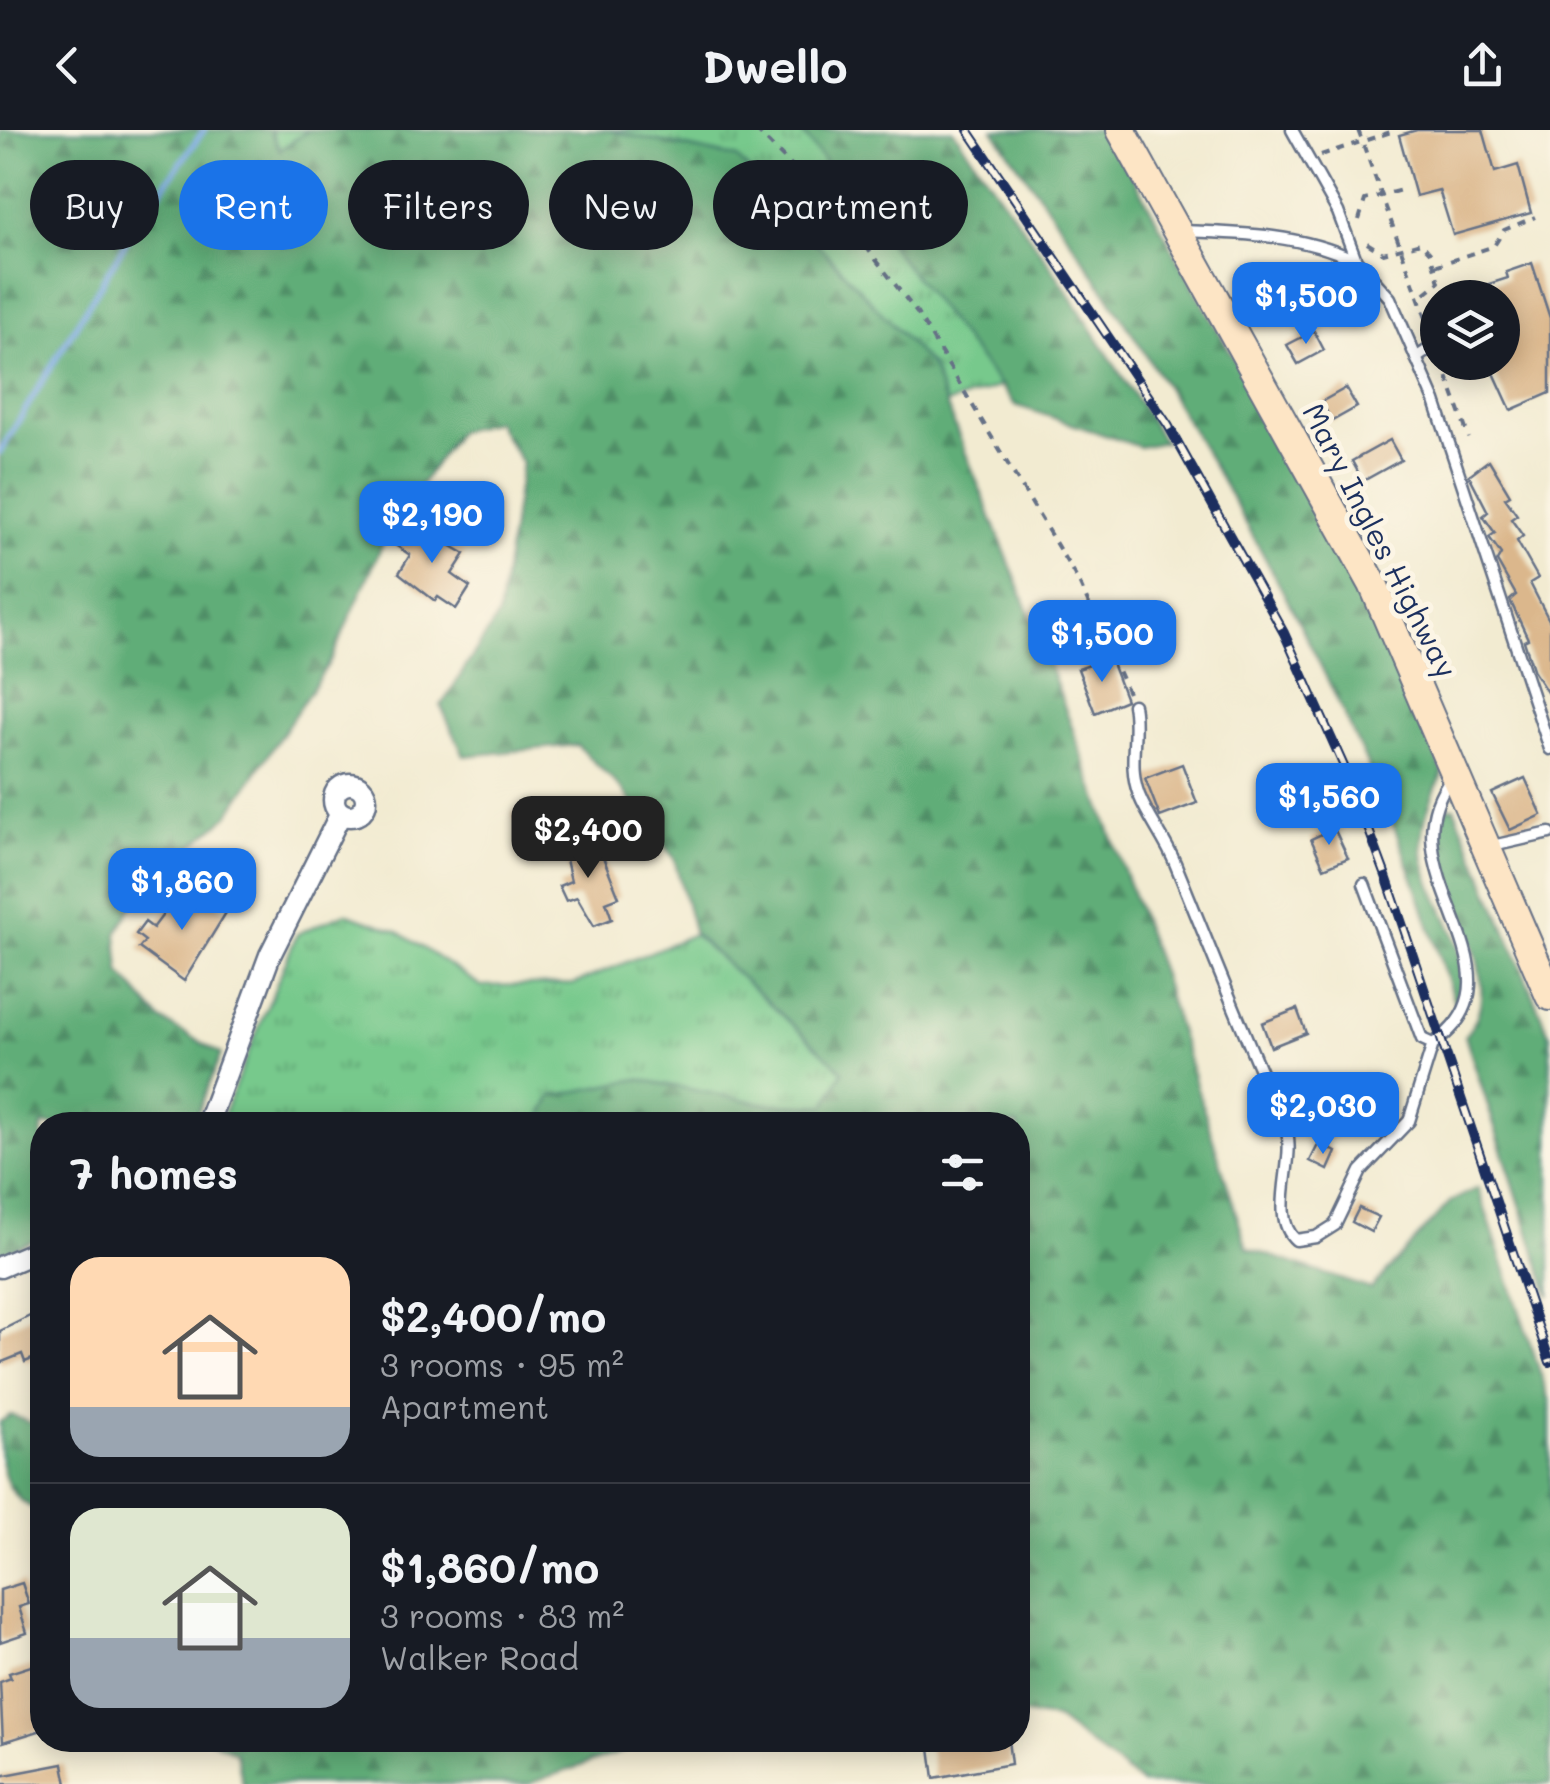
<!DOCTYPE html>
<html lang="en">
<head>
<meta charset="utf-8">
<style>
  :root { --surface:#171b24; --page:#242831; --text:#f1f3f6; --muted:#9ea1a6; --line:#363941; --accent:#1a73e8 }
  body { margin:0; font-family:Mali,sans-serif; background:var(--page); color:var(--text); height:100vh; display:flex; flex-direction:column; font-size:38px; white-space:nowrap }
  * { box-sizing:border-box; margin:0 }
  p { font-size:32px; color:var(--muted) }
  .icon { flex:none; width:55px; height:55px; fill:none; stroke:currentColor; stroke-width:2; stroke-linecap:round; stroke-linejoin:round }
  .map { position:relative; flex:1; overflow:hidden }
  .panel { position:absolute; left:30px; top:982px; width:1000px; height:640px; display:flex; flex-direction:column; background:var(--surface); border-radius:40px; box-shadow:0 5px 25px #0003 }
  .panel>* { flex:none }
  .banner { position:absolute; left:30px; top:30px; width:1000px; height:90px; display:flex; gap:20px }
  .controls { position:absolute; left:1420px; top:150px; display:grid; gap:20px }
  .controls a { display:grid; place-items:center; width:100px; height:100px; border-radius:50%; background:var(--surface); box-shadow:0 5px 25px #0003; font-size:50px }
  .price { position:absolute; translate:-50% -85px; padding:0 22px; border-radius:20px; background:var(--accent); color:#fff; font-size:32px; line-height:65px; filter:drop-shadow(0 2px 5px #0008) }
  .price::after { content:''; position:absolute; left:50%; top:60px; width:30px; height:22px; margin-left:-15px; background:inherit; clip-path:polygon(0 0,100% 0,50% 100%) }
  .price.on { background:#222; color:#fff }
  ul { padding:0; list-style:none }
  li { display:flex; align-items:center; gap:30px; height:250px; padding:0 40px }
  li+li { border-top:2px solid var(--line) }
  li span { display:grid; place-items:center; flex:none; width:280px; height:200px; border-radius:30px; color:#555 }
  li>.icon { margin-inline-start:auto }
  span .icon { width:120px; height:120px; fill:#fffc; stroke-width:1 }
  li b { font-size:42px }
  h2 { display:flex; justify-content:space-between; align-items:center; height:120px; padding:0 40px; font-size:42px }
  .pill { padding:0 35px; border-radius:45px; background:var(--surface); box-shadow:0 5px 25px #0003; font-size:35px; line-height:90px }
  .pill.on { background:var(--accent); color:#fff }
  header { display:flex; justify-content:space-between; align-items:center; height:130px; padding:0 40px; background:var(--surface); font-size:45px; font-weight:800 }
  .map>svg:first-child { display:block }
  .grass { fill:url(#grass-tufts); stroke:#497c75; stroke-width:2.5 }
  .forest { fill:url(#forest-firs); stroke:#3e6e6b; stroke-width:2.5 }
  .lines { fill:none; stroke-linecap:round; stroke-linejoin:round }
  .stream { stroke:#75a7e1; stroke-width:6 }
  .building { fill:#dbb78c }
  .lane-casing { stroke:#667186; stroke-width:15 }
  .street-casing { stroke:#667186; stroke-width:25 }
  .secondary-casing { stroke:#667186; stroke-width:32 }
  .path { stroke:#667186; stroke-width:4; stroke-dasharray:8 8; stroke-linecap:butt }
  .lane { stroke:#fff; stroke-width:10 }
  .street { stroke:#fff; stroke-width:20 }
  .secondary { stroke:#fde5c5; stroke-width:28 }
  .rail-casing { stroke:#1b2f5e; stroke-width:10 }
  .rail { stroke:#fcf5e5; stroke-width:6; stroke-dasharray:19; stroke-linecap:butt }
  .labels { text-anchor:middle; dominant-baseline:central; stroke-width:10; stroke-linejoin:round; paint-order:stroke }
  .street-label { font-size:30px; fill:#1b2f5e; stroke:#fcf5e5 }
</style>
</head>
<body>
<header><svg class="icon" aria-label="back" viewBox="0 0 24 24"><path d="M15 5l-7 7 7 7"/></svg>Dwello<svg class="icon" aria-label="share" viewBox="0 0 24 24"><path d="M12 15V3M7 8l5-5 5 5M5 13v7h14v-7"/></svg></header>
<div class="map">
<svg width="1550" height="1654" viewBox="0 0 1550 1654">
  <defs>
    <pattern id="grass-tufts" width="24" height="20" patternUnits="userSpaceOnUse" patternTransform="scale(2.5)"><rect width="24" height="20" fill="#77c98c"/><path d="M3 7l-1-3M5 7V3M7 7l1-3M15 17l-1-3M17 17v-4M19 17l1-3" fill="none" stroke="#61a476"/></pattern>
    <pattern id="forest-firs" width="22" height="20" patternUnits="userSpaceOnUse" patternTransform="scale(2.5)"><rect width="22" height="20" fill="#61ad78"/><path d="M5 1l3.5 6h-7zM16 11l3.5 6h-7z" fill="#4f8d66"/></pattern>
  </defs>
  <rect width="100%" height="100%" fill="#fcf5e5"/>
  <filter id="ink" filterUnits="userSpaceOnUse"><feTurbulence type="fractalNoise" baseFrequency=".01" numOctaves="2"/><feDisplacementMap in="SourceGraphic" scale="20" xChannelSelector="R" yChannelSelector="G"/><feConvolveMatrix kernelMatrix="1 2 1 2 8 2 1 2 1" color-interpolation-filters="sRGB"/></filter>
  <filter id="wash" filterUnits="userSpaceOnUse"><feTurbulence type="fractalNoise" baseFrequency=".0048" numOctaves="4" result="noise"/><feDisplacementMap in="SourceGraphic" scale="40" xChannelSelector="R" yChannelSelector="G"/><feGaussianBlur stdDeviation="2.25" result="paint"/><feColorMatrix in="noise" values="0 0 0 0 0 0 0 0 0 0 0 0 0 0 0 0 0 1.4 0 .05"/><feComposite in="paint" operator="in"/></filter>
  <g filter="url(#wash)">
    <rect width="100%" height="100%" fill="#f2ebd1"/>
    <g class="grass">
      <polygon points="274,0 309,0 280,20 271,2"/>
      <polygon points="607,0 800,0 1001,256 946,274 931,236 737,28"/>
      <polygon points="345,783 397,801 481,856 574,854 694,804 843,940 826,976 552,966 537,995 219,995 297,804"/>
    </g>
    <g class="forest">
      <polygon points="0,0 274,0 271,3 280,20 309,0 607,0 737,28 931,236 1042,515 1160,839 1247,1118 1371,1159 1450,1072 1478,1058 1550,1272 1550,1654 1142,1654 1056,1589 1018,1584 1018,995 537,995 552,966 638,949 766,974 825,976 843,941 694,804 674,728 622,659 577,615 464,626 441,576 498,486 522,333 495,291 457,302 387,404 331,530 227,687 143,756 117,804 120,842 161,890 221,924 193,995 42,995 42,1107 0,1124"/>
      <polygon points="800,0 953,0 1055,142 1164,312 1140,317 1015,275"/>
      <path d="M993 0H1107L1357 451 1443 642C1435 660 1425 682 1423 702 1414 762 1482 808 1456 876 1433 812 1415 745 1388 682 1285 440 1148 213 993 0Z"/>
      <path d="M1454 677 1550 906V1167L1465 905C1521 845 1413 734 1447 678Z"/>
      <path d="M11 1285 42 1297V1382C0 1367 0 1333 0 1292Z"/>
      <polygon points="210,1610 656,1610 528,1654 243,1654 236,1623"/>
    </g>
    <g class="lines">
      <polyline class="stream" points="0,322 135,97 204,0"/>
    </g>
    <g id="blocks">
      <g class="building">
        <polygon points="1417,0 1483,0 1495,42 1518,35 1531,83 1453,105 1439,60 1416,66 1399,5"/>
        <polygon points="1532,133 1550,188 1550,263 1511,280 1489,232 1502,232 1502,168 1464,168 1464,162 1508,148 1506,142"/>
        <polygon points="1282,140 1294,162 1266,177 1253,155"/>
        <polygon points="1314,201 1324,220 1298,234 1287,215"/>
        <polygon points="1346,258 1357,277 1332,291 1321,272"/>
        <polygon points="1390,310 1401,330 1363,351 1352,331"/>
        <polygon points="1489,330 1510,365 1505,368 1517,385 1511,389 1523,406 1517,411 1538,448 1530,453 1550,492 1550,567 1534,542 1524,511 1528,509 1510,470 1516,465 1497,431 1501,424 1489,407 1495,403 1483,386 1488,382 1469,345"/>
        <polygon points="410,392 465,424 452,444 470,457 456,479 438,467 435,471 399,443 410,425 395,415"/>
        <polygon points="1110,528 1126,570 1095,583 1078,539"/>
        <polygon points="1182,634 1197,673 1160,687 1145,648"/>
        <polygon points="1525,648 1542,685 1510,700 1492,663"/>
        <polygon points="535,675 546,706 524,714 512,683"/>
        <polygon points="1334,698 1348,728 1324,738 1311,709"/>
        <polygon points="581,704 590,727 601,722 619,767 606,772 612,789 594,796 577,767 566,771 559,756 571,751 562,712"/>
        <polygon points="180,762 194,772 201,762 227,781 184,851 139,818 145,811 136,804 145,792 153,798"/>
        <polygon points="1297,879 1306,903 1271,917 1262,893"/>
        <polygon points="1374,952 1386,989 1321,1010 1329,995 1325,983 1346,977 1342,962"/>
        <polygon points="1319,1013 1336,1022 1328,1040 1310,1031"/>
        <polygon points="1359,1078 1379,1087 1371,1102 1352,1092"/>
        <polygon points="42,1180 42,1225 25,1232 22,1224 0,1233 0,1201"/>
        <polygon points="22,1453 29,1474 19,1477 27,1503 0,1512 0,1460"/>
        <polygon points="34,1535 42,1564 42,1600 3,1612 0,1552 11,1548 9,1543"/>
        <polygon points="929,1610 1008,1610 1011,1634 934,1648"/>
        <polygon points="63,1634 67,1654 1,1654 0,1646"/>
      </g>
    </g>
  </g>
  <g filter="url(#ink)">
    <use href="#blocks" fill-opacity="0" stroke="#667186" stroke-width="2.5"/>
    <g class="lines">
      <g class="lane-casing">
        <g id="lane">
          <polyline points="1292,0 1338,82 1356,130 1390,168 1435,271 1550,619"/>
          <path d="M1181 101C1241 103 1300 104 1355 130"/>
          <polyline points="1455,168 1455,161"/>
          <polyline points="1416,228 1438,213"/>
          <path d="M1133 575C1139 605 1127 634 1139 665 1148 688 1165 709 1175 733 1212 823 1247 913 1287 1002 1295 1033 1269 1087 1296 1110L1316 1107 1335 1095 1361 1041 1409 991 1433 914 1422 909 1364 754"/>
          <polyline points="1488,717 1550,703"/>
          <path d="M1433 914C1538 842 1379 741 1452 647"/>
        </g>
      </g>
      <g class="street-casing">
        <g id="street">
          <circle cx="350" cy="670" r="16"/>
          <polyline points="207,995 270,825 341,683"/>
          <polyline points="0,1137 42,1119"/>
        </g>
      </g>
      <g class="secondary-casing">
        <polyline id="secondary" points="1121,0 1373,454 1550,866"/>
      </g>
      <g class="path">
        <polyline points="756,0 847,92 917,183 1079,452 1128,563"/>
        <polyline points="1358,0 1431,202"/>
        <polyline points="1321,25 1397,0"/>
        <polyline points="1359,90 1365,70 1401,60"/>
        <polyline points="1367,113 1383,123 1421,113 1430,123 1439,152 1419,168"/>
        <polyline points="1435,136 1494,116 1504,100 1535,87"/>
        <polyline points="1442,232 1469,308"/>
      </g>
      <use href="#lane" class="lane"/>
      <use href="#street" class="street"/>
      <use href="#secondary" class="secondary"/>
      <g class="rail-casing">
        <polyline id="rail" points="968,0 1168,295 1284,503 1351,652 1386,746 1550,1232"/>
      </g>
      <use href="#rail" class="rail"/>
    </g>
  </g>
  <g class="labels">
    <g class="street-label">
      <text transform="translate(1381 410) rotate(63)">Mary Ingles Highway</text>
    </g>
  </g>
</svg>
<div class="controls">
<a><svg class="icon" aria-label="layers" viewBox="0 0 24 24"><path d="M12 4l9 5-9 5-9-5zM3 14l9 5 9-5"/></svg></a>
</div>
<b class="price" style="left:1306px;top:217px">$1,500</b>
<b class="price" style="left:432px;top:436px">$2,190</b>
<b class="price" style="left:1102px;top:555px">$1,500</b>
<b class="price" style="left:1329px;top:718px">$1,560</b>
<b class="price on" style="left:588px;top:751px">$2,400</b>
<b class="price" style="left:182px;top:803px">$1,860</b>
<b class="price" style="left:1323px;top:1027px">$2,030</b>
<div class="banner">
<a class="pill">Buy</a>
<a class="pill on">Rent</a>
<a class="pill">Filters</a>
<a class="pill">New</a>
<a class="pill">Apartment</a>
</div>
<section class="panel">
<h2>7 homes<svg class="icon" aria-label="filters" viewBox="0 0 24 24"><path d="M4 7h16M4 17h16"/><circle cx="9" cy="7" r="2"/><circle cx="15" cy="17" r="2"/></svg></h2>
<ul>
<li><span style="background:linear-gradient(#ffd9b3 75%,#9aa5b1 0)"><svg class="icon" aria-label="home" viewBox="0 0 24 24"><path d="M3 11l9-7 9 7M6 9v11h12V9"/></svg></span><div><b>$2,400/mo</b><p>3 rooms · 95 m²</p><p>Apartment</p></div></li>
<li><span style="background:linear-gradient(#dfe7d0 65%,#9aa5b1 0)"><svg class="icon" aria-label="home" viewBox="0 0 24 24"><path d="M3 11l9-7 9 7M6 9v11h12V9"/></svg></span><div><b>$1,860/mo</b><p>3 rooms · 83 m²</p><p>Walker Road</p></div></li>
</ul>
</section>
</div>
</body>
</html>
